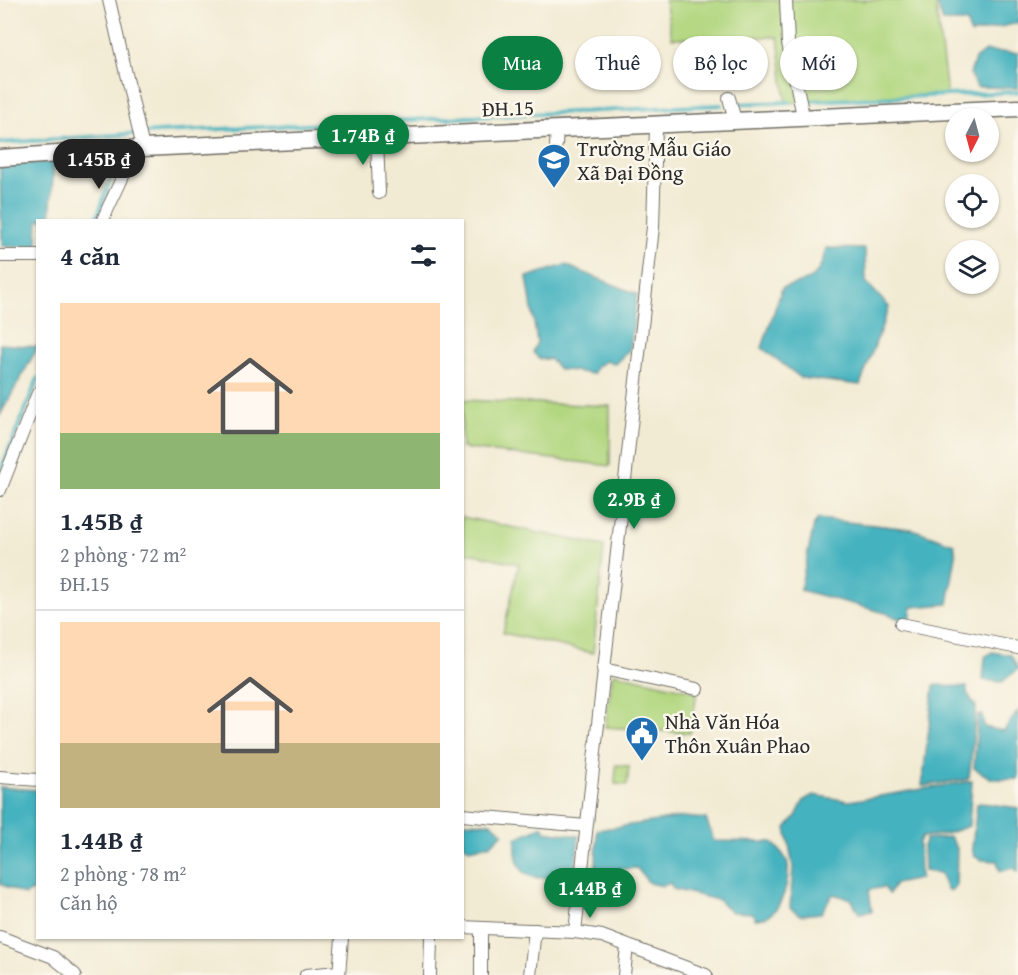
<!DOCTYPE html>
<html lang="vi">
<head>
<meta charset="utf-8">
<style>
  :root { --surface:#fff; --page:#f2f2f3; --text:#1f2937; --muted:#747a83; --line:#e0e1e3; --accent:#0b8043 }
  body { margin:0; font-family:"Gentium Book Plus",serif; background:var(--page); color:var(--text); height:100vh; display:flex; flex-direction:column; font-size:22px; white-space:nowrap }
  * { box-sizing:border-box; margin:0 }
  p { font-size:20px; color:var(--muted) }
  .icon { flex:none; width:33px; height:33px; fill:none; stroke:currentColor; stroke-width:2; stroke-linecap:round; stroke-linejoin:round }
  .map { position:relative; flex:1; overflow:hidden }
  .drawer { position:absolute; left:36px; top:219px; width:428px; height:720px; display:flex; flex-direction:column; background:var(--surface); border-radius:0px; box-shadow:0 2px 4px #0004 }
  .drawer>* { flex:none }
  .banner { position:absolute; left:482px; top:36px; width:446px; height:54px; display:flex; gap:12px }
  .needle { width:39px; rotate:186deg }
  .tools { position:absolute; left:945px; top:108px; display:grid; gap:12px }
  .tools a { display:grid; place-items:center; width:54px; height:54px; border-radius:50%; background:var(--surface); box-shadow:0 2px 4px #0004; font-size:30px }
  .price { position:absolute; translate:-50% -51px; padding:0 14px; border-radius:21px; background:var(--accent); color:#fff; font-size:20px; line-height:39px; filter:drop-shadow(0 2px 3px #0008) }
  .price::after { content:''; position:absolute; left:50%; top:36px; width:18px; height:14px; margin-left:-9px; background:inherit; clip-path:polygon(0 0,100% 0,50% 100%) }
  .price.active { background:#222; color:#fff }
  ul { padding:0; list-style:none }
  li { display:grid; align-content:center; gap:12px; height:318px; padding:0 24px }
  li+li { border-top:2px solid var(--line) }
  li span { display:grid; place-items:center; height:186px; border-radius:0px; color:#555 }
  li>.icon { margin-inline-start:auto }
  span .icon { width:108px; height:108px; fill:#fffc; stroke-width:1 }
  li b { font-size:26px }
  h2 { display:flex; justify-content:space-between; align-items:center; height:72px; padding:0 24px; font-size:26px }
  .pill { padding:0 21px; border-radius:27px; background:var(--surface); box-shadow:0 2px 4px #0004; font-size:21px; line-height:54px }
  .pill.active { background:var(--accent); color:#fff }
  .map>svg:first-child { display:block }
  .green { fill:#b2d780; stroke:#6e8156; stroke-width:1.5 }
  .water { fill:#44b2bf; stroke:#386e75; stroke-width:1.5 }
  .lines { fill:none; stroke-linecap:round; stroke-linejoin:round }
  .stream { stroke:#44b2bf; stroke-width:4 }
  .minor-casing { stroke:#716e66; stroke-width:14 }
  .secondary-casing { stroke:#716e66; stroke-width:19 }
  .minor { stroke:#fff; stroke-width:12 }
  .secondary { stroke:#fff; stroke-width:16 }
  .labels { text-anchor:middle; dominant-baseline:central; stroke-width:5; stroke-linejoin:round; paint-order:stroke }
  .street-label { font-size:21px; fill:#2b2b2b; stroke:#fbf7ec }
  .poi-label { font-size:21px; fill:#2b2b2b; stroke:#fbf7ec; text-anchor:start }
</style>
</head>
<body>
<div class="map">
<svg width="1018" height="975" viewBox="0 0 1018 975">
  <rect width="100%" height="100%" fill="#fbf7ec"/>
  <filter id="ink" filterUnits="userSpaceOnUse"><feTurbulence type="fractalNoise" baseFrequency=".0167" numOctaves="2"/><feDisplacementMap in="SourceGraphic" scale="12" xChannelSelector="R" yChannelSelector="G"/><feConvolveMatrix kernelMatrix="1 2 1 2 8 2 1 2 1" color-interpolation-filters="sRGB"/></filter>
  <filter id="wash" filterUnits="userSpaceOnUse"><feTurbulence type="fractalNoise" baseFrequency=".008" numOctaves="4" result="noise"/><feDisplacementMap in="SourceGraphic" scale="24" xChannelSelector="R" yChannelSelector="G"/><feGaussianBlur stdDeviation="1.35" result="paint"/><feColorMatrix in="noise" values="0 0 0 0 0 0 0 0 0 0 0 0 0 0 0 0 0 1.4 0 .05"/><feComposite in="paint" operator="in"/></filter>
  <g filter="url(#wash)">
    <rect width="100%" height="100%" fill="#f2ebd4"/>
    <g class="green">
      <polygon points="665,0 935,0 947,94 786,103 778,37 672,38"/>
      <polygon points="462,400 610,406 610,466 462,448"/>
      <polygon points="462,517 604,546 593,653 503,633 519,564 462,551"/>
      <polygon points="613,673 697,692 690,733 605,727"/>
      <polygon points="616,765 629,766 627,785 615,784"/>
    </g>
    <g class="water">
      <polygon points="936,0 1018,0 1018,23 971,34 966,22 943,22"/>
      <polygon points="985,51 1018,53 1018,88 977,87 970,74 975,59"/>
      <polygon points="54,162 50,220 38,220 37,248 2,246 0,164"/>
      <path d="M826 248 865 249 866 282 889 307 860 385 801 378 762 348 782 288C812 279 819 280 826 248Z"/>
      <polygon points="565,265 637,294 630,349 615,364 606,361 597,366 593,374 559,369 550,359 539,359 533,352 537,342 527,277"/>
      <polygon points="0,344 38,347 0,415"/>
      <polygon points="818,519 912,529 954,544 956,555 948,604 912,607 910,620 903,621 889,614 800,590 814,525"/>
      <polygon points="992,652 1011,655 1018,669 1002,682 983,680 985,657"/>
      <polygon points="934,685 967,687 967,693 976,707 970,771 968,779 922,786"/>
      <polygon points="1018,711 1018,779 992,779 974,768 978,715 982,714 984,727 1004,731"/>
      <polygon points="972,781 969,826 946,834 922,837 919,842 920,879 895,884 889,894 884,887 869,890 872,911 859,913 851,899 833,894 821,913 800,915 790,908 793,867 786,828 796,816 804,800 813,795 849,801"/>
      <polygon points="0,787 37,790 37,889 25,895 0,884"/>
      <polygon points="982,803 1018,808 1018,872 1014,868 1000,871 997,861 982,860 974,856 972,848 977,804"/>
      <path d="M684 817 706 819 714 841 772 842C777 848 787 856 788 865 789 885 780 920 755 919L753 913 732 912 718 900 673 889 670 883 663 886 649 883 637 868 596 871 597 830Z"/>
      <polygon points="462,822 492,823 503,833 492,844 469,849 462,843"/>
      <path d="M543 826 545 831 579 836 574 876C537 879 513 885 516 838Z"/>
      <polygon points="950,837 957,848 956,887 952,891 947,890 940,873 924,871 923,846 926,839"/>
    </g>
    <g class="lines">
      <g class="stream">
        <polyline points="811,101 1018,92"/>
        <polyline points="740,104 790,102"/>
        <polyline points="0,143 159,132 721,105"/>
        <polyline points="96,220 118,159"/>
        <polyline points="0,471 38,378"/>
      </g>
    </g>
  </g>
  <g filter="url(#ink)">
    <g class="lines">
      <g class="minor-casing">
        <g id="minor">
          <polyline points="109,0 143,148"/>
          <polyline points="786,0 788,43 803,116"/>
          <polyline points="729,98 735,120"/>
          <polyline points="377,137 379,193"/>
          <polyline points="556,145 557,129"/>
          <path d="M103 220C113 194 126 177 131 149"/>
          <polyline points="0,256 38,256"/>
          <polyline points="0,490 38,393"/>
          <polyline points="901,624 1018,648"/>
          <polyline points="603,669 697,689"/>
          <polyline points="0,777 38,780"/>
          <polyline points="462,815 586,826"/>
          <polyline points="462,927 575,932 602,936 706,975"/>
          <polyline points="481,928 481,975"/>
          <polyline points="575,932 653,227 656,126"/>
          <polyline points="0,937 53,957 75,975"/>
          <polyline points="306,975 338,972"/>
          <polyline points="339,975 342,938"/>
          <polyline points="430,975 431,938"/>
          <polyline points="530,975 535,930"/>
          <polyline points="624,975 627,946"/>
        </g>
      </g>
      <g class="secondary-casing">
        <polyline id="secondary" points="0,158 143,148 1018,108"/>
      </g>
      <use href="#minor" class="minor"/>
      <use href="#secondary" class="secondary"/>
    </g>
  </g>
  <defs>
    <g id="school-pin" transform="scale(1.725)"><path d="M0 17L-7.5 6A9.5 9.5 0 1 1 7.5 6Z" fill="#1f6fb2" stroke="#fbf7ec"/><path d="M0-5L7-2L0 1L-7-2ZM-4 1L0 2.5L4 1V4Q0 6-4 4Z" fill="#fff"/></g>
    <g id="civic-pin" transform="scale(1.725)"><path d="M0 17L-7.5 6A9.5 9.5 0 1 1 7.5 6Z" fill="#1f6fb2" stroke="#fbf7ec"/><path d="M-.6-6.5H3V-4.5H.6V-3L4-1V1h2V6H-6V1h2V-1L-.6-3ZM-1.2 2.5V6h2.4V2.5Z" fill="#fff"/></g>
  </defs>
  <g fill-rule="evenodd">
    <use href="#school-pin" x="554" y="160"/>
    <use href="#civic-pin" x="642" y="733"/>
  </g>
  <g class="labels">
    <g class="street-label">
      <text transform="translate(508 108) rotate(-2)">ĐH.15</text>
    </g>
    <g class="poi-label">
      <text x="577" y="148">Trường Mẫu Giáo<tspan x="577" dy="24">Xã Đại Đồng</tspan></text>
      <text x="665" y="721">Nhà Văn Hóa<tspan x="665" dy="24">Thôn Xuân Phao</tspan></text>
    </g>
  </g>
</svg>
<div class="tools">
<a><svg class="needle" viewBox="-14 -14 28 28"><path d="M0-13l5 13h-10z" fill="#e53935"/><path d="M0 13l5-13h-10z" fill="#747a83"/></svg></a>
<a><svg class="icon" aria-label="locate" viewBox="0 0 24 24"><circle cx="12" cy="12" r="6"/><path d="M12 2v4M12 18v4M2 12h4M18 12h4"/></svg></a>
<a><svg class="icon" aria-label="layers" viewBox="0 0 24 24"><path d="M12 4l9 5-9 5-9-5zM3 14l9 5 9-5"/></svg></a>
</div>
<b class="price" style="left:363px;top:166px">1.74B ₫</b>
<b class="price active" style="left:99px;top:190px">1.45B ₫</b>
<b class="price" style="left:634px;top:530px">2.9B ₫</b>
<b class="price" style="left:590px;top:919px">1.44B ₫</b>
<div class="banner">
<a class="pill active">Mua</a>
<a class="pill">Thuê</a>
<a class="pill">Bộ lọc</a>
<a class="pill">Mới</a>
</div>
<section class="drawer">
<h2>4 căn<svg class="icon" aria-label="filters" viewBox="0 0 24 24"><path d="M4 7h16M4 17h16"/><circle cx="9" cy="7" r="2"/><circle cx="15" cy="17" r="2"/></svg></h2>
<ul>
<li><span style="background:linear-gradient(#ffd9b3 70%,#8fb573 0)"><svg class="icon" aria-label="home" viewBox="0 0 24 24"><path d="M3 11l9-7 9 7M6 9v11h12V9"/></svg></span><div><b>1.45B ₫</b><p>2 phòng · 72 m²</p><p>ĐH.15</p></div></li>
<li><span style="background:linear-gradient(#ffd9b3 65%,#c2b280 0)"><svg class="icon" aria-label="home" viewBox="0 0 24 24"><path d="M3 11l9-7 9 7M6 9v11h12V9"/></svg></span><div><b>1.44B ₫</b><p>2 phòng · 78 m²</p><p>Căn hộ</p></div></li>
</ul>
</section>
</div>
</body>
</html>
